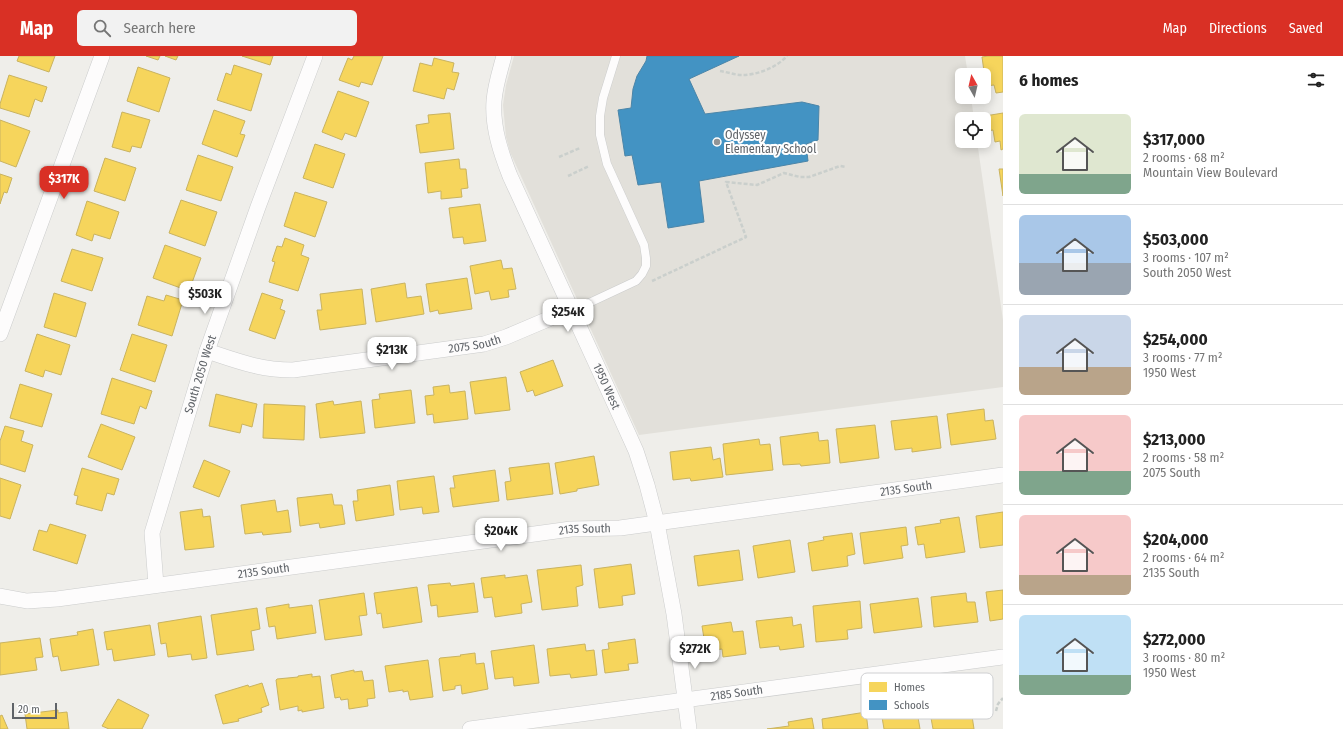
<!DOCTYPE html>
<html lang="en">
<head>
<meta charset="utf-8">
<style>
  :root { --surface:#fff; --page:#f2f2f2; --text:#222; --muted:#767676; --line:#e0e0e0; --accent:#d93025 }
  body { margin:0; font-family:"Fira Sans Condensed",sans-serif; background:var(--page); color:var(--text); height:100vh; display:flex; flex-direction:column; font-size:15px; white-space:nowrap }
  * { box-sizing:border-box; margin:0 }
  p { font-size:13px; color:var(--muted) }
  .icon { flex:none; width:22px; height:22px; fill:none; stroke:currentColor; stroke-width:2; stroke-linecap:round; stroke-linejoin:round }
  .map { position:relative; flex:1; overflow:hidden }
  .sheet { display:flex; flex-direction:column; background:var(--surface); width:340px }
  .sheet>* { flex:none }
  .needle { width:26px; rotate:352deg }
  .controls { position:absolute; left:955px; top:12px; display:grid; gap:8px }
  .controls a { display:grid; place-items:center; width:36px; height:36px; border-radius:6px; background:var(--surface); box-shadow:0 2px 10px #0003; font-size:20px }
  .scale { position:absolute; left:12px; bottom:10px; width:45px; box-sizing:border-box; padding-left:4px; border:2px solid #5f6368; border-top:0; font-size:11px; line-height:14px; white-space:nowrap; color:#5f6368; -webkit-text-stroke:3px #fff; paint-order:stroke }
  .price { position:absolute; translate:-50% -34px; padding:0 9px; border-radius:8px; background:#fff; color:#222; font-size:13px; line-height:26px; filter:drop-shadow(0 1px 2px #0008) }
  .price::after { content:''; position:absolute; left:50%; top:24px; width:12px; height:9px; margin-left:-6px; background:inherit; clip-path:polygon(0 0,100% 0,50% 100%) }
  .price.active { background:var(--accent); color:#fff }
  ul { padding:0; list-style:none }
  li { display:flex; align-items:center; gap:12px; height:100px; padding:0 16px }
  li+li { border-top:1px solid var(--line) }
  li span { display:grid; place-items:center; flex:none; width:112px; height:80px; border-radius:6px; color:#555 }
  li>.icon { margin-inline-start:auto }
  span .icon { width:48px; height:48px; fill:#fffc; stroke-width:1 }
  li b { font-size:17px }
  h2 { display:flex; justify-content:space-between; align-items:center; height:48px; padding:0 16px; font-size:17px }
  header { display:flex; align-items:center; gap:24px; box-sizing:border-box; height:56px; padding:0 20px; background:var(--accent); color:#fff }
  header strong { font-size:19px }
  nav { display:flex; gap:22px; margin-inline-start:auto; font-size:14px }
  .search { width:280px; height:36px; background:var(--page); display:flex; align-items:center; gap:10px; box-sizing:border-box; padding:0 14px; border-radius:6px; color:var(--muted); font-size:15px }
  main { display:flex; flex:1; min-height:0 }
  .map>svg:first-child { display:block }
  .education { fill:#e2e0da }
  .homes { fill:#f6d55c; stroke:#c9b360 }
  .schools { fill:#4393c3; stroke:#4b85a8 }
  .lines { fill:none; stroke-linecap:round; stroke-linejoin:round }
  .lane-casing { stroke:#cbcccc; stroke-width:9 }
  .street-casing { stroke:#cbcccc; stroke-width:16 }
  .path { stroke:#cacfcc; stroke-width:2.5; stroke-dasharray:4 2; stroke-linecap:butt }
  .lane { stroke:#fdfcfc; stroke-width:8 }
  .street { stroke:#fdfcfc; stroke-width:15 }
  .poi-dot { fill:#919496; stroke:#fff; stroke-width:1.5 }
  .labels { text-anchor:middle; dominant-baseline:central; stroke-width:4; stroke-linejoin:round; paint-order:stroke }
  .poi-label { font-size:12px; fill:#5f6368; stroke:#fff; text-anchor:start }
  .street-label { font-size:12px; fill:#5f6368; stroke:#fff }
  .key { fill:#fff; stroke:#cfd0d2; stroke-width:1 }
  .key-label { font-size:11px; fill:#5f6368 }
</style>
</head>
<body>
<header>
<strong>Map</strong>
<div class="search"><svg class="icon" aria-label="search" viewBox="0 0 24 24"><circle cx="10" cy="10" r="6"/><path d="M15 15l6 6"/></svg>Search here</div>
<nav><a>Map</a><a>Directions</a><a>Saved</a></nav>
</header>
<main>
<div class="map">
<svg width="1003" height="673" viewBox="0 0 1003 673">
  <rect width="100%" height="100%" fill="#efeeea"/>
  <polygon class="education" points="514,0 965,0 968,19 962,19 962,41 971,41 974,63 962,63 962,85 977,85 1003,264 1003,331 639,379 510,96 506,81 503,49 506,29"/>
  <g class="homes">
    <polygon points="19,0 55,0 49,16 17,5"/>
    <polygon points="146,0 160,0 158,4"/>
    <polygon points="165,0 178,0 176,4"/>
    <polygon points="242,0 273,0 270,9"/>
    <polygon points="354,0 383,0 372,29 361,26 359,31 339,24 348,2 352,4"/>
    <polygon points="988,0 1003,0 1003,36 996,37 994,29 986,30 982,1"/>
    <polygon points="434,2 454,7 452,16 459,17 454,34 447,32 444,43 413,35 420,7 432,10"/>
    <polygon points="234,9 262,18 251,55 217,44 226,17 231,19"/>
    <polygon points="138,11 170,22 159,56 127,45"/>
    <polygon points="9,19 47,31 42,46 35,43 29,61 0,52 0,48"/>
    <polygon points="338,35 369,46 356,81 345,77 342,84 322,76"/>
    <polygon points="214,54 245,65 240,78 245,79 237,101 202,88"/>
    <polygon points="122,56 150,64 141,92 132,90 130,96 112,91"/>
    <polygon points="450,57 454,93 420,97 416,69 429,67 428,59"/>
    <polygon points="1003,57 1003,93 1001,94 1000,85 995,86 993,74 987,75 985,60"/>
    <polygon points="0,64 30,75 16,111 0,105"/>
    <polygon points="315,88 345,98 333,132 303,122"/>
    <polygon points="198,99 233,111 221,145 186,134"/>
    <polygon points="105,102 136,112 125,145 94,135"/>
    <polygon points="459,103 460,113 466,113 468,132 461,133 462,141 441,143 441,135 428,137 425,107"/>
    <polygon points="999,113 1003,113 1003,140"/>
    <polygon points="0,118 12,122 7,137 4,136 0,148"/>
    <polygon points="295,136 327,146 315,181 284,170"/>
    <polygon points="181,144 217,156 205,190 169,177"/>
    <polygon points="87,145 119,156 110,183 94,178 92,185 76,179"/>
    <polygon points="480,148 486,185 464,188 463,181 453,182 449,152"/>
    <polygon points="285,182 304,189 301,199 309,202 298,235 269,226 275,206 272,205 277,190 282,191"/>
    <polygon points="165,189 201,202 189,235 153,222"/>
    <polygon points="72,193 103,202 92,235 61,225"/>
    <polygon points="501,204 503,213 512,212 516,233 508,234 509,241 491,244 489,235 475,238 470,210"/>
    <polygon points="467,222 472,253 439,258 438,254 430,256 426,228"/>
    <polygon points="405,227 407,242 421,240 424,258 376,266 371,233"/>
    <polygon points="362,233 366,268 320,274 317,254 322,254 320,238"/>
    <polygon points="54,237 86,247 76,281 44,271"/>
    <polygon points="262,237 283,244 280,253 285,255 275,283 249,274"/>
    <polygon points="166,239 183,244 172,280 138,269 147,240 164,245"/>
    <polygon points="37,278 70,289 61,319 45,314 43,321 25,315"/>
    <polygon points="132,278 167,289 155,326 120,314"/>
    <polygon points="553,304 563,330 535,340 533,334 527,336 520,316"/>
    <polygon points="506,321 510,354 475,358 470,326"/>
    <polygon points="112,322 152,335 146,353 140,350 134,368 101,358"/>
    <polygon points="20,328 52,338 42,371 10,362"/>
    <polygon points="449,329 450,337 465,335 468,363 434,367 433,358 427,359 425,340 434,339 433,331"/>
    <polygon points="411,334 415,367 375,372 372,344 380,343 379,338"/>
    <polygon points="216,338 257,348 252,371 242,368 240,377 209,370"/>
    <polygon points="333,345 334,349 361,345 365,377 320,382 316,348"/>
    <polygon points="264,348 305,350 304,384 263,382"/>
    <polygon points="984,353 985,365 993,364 996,383 951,389 947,358"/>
    <polygon points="937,360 941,392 912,396 912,392 895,394 891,365"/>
    <polygon points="101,368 135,381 122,414 88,401"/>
    <polygon points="875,369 879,402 840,407 836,373"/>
    <polygon points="5,370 24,375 21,385 33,389 25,416 0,408 0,385"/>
    <polygon points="818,376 819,385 828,384 830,407 801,410 800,408 783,409 780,381"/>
    <polygon points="759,383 760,389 770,388 773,414 726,419 723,388"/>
    <polygon points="711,391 713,404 720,402 723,421 691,425 690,422 673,424 670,396"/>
    <polygon points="594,400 599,429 577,433 577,435 560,438 555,407"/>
    <polygon points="204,404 230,415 219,441 193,431"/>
    <polygon points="549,407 553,438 507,444 505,426 511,425 509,412"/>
    <polygon points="82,412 119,423 114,439 107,437 102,455 76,448 78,440 74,439"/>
    <polygon points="495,414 499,445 453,451 450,432 455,432 453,420"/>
    <polygon points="434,420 439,456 423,458 422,451 400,454 397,425"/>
    <polygon points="0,422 21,429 10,463 0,460"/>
    <polygon points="390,429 394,459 356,465 353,445 358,445 357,434"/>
    <polygon points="332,438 334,449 342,449 345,468 320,472 319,467 300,470 297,442"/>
    <polygon points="275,444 277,456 288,454 291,476 263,479 262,476 245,478 241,449"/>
    <polygon points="202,453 203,461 210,460 214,491 185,494 180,456"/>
    <polygon points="1003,456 1003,489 980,492 976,460"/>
    <polygon points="959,461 965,496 926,502 924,488 918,489 915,471 941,467 940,464"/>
    <polygon points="50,468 86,479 77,508 33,494 39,474 47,476"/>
    <polygon points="906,471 908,489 901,490 903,502 864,508 860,477"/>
    <polygon points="852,477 855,498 847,500 848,510 812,515 808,487 824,484 823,481"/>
    <polygon points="790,484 795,516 758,522 753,490"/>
    <polygon points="739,494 743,524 698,530 694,500"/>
    <polygon points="631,508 635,538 622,540 623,549 599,552 594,513"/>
    <polygon points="581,509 583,529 576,531 578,550 542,554 537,514"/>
    <polygon points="505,519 505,522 527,519 532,546 521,548 522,557 495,561 492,541 484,542 481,522"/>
    <polygon points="450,527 451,530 474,527 478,556 438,561 437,549 431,550 428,529"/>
    <polygon points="417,531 422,566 383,572 381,557 377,558 374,537"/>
    <polygon points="1003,534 1003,563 990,565 986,536"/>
    <polygon points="364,537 367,559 359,560 362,579 325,584 319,544"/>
    <polygon points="966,537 967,546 975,546 978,566 934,571 931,541"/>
    <polygon points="918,542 922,571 874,577 870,548"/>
    <polygon points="860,545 862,572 847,574 848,583 816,586 813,550"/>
    <polygon points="289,548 289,552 312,549 316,577 277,583 275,570 269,571 266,552"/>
    <polygon points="257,552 260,573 251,575 254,594 217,599 211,559"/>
    <polygon points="201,560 207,602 192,604 191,598 168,601 166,587 161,588 158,567"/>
    <polygon points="792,561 793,570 801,568 804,591 780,594 779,590 760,592 756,565"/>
    <polygon points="731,566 733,576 743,575 746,598 723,601 722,593 706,595 702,570"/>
    <polygon points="150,569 155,599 114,605 112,593 107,594 104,576"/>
    <polygon points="93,573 99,609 61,615 58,600 53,601 50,583 78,579 77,576"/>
    <polygon points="40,582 43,601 35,602 37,614 0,619 0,587"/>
    <polygon points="635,583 638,607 628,608 629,614 605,617 602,594 609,593 608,587"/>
    <polygon points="585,588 586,595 594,594 597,619 571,622 570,618 550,620 547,593"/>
    <polygon points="534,589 539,627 514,630 513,621 495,623 491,595"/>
    <polygon points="475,597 476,608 484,607 488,633 462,638 461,629 455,630 455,633 443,635 439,603 440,602 461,600 460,599"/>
    <polygon points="428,604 433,641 410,644 408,635 403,636 403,634 389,636 385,610"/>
    <polygon points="354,614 354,616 362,615 364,625 373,624 375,642 367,643 368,650 349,653 348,643 341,644 340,641 335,642 331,619"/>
    <polygon points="312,618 312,621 320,620 324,652 302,656 302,654 298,655 298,650 280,654 276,624 277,623 298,621 298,620"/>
    <polygon points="262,627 269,649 261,652 262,656 238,663 239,665 223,668 215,639 248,629 249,631"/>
    <polygon points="969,640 974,673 933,673 929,651 952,648 951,643"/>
    <polygon points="118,643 149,659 142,673 109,673 102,670"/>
    <polygon points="916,649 920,673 884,673 881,655"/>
    <polygon points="58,654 58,657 67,656 69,673 27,673 25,658"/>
    <polygon points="866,656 868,673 823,673 822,663"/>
    <polygon points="2,659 8,673 0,673 0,660"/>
    <polygon points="812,662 814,673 767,673 789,670 788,666"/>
  </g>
  <polygon class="schools" points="647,0 739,0 689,23 705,58 802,46 819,50 818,84 806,88 808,105 699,125 704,166 668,172 661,126 638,129 632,99 625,100 618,54 631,52 633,33 637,20 646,5"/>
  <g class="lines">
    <g class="lane-casing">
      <polyline id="lane" points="572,253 589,247 636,225 642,218 646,210 646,202 644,189 607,108 600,79 600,60 603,42 616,0"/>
    </g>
    <g class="street-casing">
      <g id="street">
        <path id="s1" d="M504 0C500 15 495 30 494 45 492 71 501 97 510 120L617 353 636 395 647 429 657 467 674 558 689 673"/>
        <polyline points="0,278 102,0"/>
        <path id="s2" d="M207 295C237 305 260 314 293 314L484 288 506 281 572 253"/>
        <path id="s3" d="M156 529 152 477 207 295 258 151 315 0"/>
        <path id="s4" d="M0 540 27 545 57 543 571 473 620 472 1003 419"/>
        <path id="s5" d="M470 673 1003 601"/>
      </g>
    </g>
    <g class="path">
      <path d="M720 15C727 16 735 19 742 19 757 19 776 12 787 0"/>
      <polyline points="559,101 580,92"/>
      <polyline points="568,120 589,110"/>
      <polyline points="652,225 746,181 726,126 757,129 784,117 800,121 809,121 840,110 846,111"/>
      <polyline points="996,655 998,648 1003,642"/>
    </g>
    <use href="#lane" class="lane"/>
    <use href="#street" class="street"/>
  </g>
  <circle class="poi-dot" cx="717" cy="86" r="4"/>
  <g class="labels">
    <g class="poi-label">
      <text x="725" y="79">Odyssey<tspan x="725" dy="14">Elementary School</tspan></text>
    </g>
    <g class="street-label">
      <text stroke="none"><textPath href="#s2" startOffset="272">2075 South</textPath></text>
      <text stroke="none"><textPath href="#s3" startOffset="218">South 2050 West</textPath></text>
      <text stroke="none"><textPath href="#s1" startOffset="355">1950 West</textPath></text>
      <text stroke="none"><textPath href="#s4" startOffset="914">2135 South</textPath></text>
      <text stroke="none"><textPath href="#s4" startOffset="590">2135 South</textPath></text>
      <text stroke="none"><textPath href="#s4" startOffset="266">2135 South</textPath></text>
      <text stroke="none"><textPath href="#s5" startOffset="269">2185 South</textPath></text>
    </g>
  </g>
  <rect x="861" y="617" width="132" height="46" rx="6" class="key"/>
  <rect x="869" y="626" width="18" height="10" fill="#f6d55c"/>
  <rect x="869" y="644" width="18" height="10" fill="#4393c3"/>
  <g class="key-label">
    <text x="894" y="635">Homes</text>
    <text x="894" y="653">Schools</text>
  </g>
</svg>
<div class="controls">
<a><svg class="needle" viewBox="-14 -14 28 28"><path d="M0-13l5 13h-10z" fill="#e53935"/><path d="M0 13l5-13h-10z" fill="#767676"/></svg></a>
<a><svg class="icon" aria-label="locate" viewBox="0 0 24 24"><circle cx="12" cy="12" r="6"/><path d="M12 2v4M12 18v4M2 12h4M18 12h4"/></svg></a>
</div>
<div class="scale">20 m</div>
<b class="price active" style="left:64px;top:144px">$317K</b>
<b class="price" style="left:205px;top:259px">$503K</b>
<b class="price" style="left:568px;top:277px">$254K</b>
<b class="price" style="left:392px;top:315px">$213K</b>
<b class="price" style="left:501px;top:496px">$204K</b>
<b class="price" style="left:695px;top:614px">$272K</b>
</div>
<section class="sheet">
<h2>6 homes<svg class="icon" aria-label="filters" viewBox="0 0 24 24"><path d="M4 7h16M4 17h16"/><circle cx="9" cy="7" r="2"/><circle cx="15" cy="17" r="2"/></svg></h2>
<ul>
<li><span style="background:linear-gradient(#dfe7d0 75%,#7fa58c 0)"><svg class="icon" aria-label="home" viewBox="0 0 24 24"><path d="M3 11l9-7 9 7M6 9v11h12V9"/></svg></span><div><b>$317,000</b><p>2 rooms · 68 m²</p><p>Mountain View Boulevard</p></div></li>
<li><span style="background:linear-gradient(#a9c7e8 60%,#9aa5b1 0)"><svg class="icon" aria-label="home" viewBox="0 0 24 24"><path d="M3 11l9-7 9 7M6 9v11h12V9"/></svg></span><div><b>$503,000</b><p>3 rooms · 107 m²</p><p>South 2050 West</p></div></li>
<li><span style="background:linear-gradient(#c9d6e8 65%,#b9a48a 0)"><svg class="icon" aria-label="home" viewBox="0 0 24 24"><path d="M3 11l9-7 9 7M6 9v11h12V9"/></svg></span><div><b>$254,000</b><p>3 rooms · 77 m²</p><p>1950 West</p></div></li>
<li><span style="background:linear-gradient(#f6c9c9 70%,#7fa58c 0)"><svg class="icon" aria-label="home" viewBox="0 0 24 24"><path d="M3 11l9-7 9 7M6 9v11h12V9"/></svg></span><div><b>$213,000</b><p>2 rooms · 58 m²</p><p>2075 South</p></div></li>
<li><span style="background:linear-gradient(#f6c9c9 75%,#b9a48a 0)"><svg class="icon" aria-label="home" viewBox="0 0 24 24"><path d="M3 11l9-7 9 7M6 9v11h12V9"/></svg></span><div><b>$204,000</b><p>2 rooms · 64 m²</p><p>2135 South</p></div></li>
<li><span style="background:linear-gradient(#bfe0f5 75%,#7fa58c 0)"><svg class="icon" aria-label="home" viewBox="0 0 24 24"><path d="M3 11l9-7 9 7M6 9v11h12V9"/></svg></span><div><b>$272,000</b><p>3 rooms · 80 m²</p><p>1950 West</p></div></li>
</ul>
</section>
</main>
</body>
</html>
